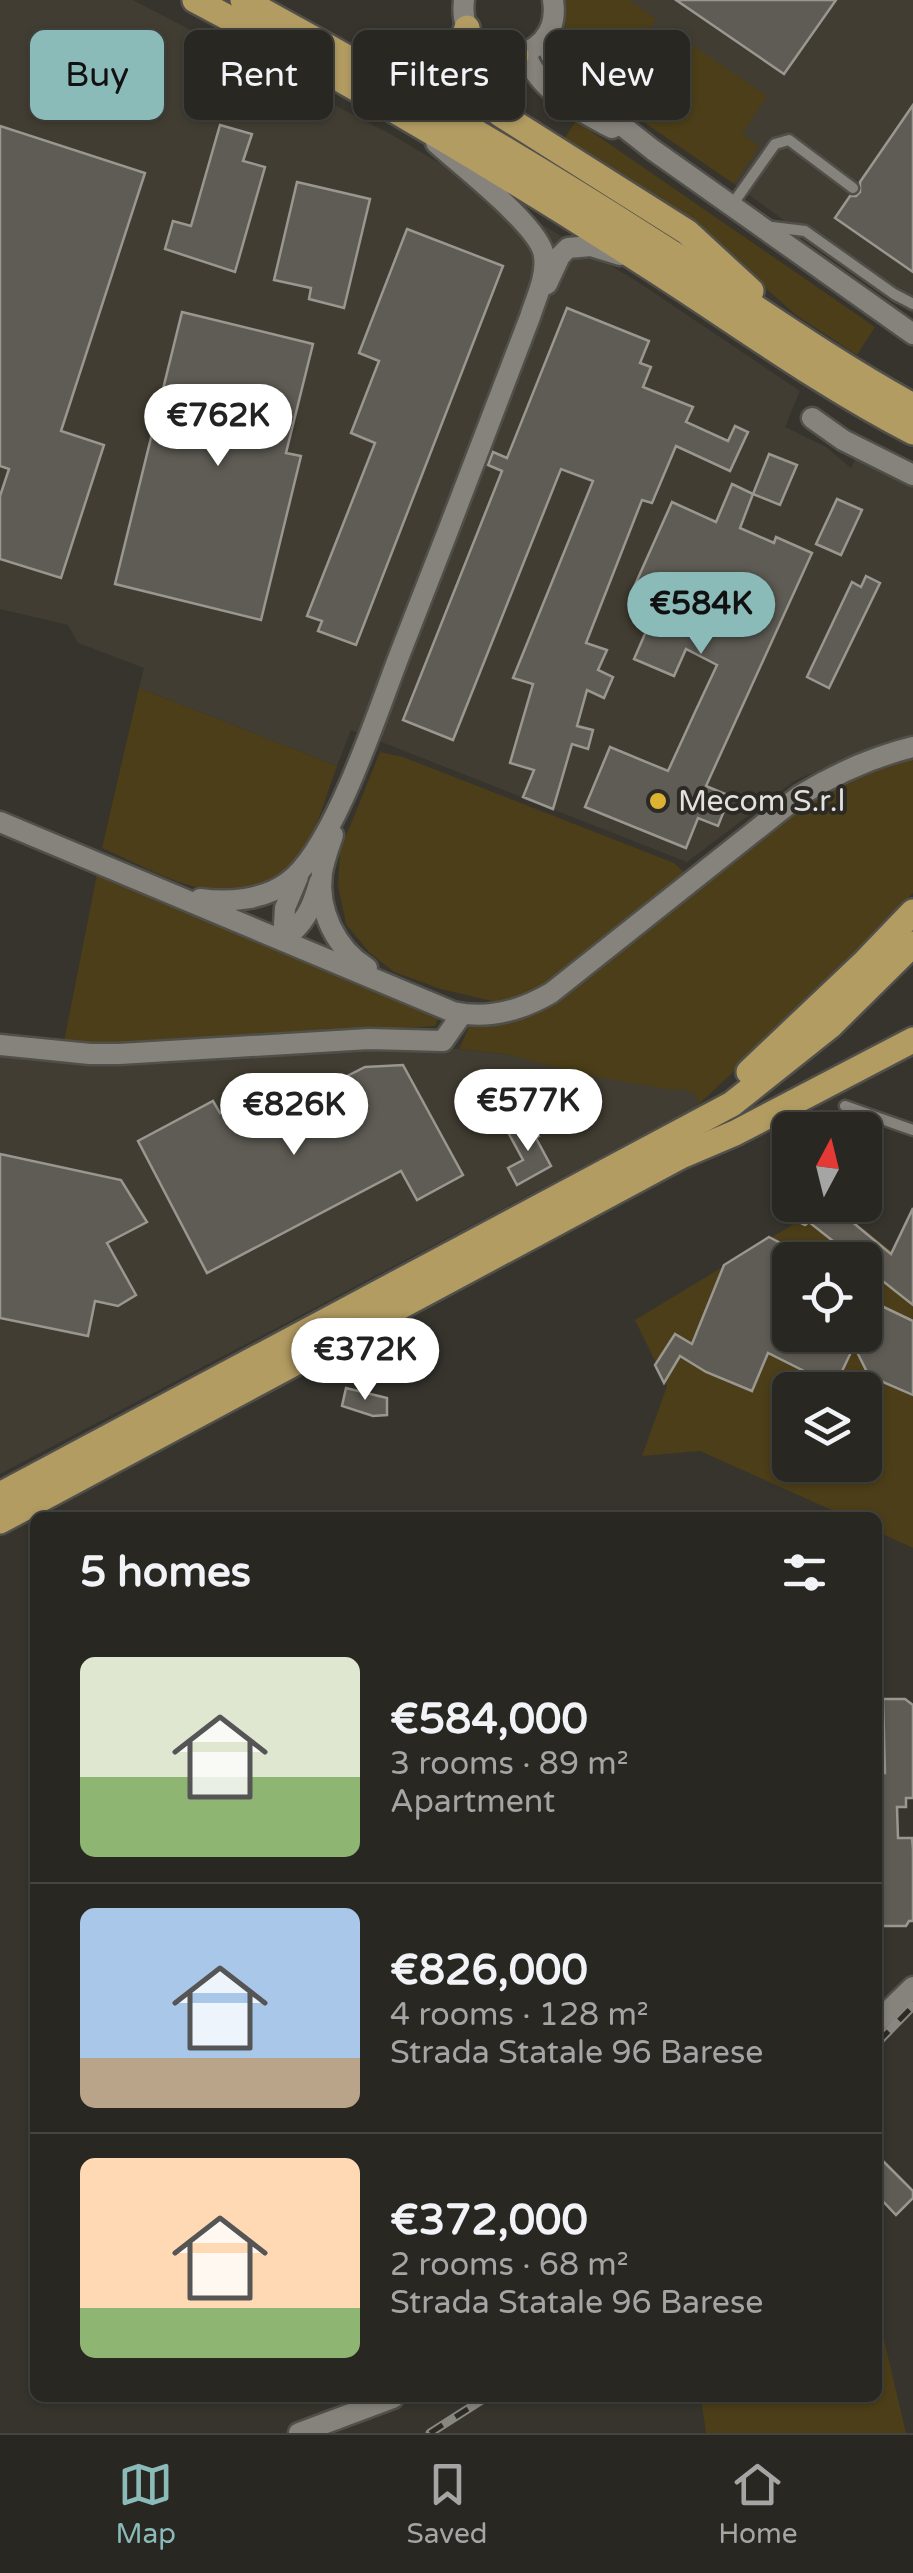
<!DOCTYPE html>
<html lang="en">
<head>
<meta charset="utf-8">
<style>
  :root { --surface:#282722; --page:#34332f; --text:#f1f3f6; --muted:#a5a5a5; --line:#444440; --accent:#8bbbb9 }
  body { margin:0; font-family:"Varela Round",sans-serif; background:var(--page); color:var(--text); height:100vh; display:flex; flex-direction:column; font-size:38px; white-space:nowrap }
  * { box-sizing:border-box; margin:0 }
  p { font-size:32px; color:var(--muted) }
  .icon { flex:none; width:55px; height:55px; fill:none; stroke:currentColor; stroke-width:2; stroke-linecap:round; stroke-linejoin:round }
  .map { position:relative; flex:1; overflow:hidden }
  .drawer { position:absolute; left:30px; top:1512px; width:852px; height:890px; display:flex; flex-direction:column; background:var(--surface); border-radius:15px; box-shadow:0 2px 8px #0004,0 0 0 2px var(--line) }
  .drawer>* { flex:none }
  .banner { position:absolute; left:30px; top:30px; width:855px; height:90px; display:flex; gap:20px }
  .needle { width:65px; rotate:7deg }
  .tools { position:absolute; left:772px; top:1112px; display:grid; gap:20px }
  .tools a { display:grid; place-items:center; width:110px; height:110px; border-radius:15px; background:var(--surface); box-shadow:0 2px 8px #0004,0 0 0 2px var(--line); font-size:50px }
  .price { position:absolute; translate:-50% -85px; padding:0 22px; border-radius:35px; background:#fff; color:#222; font-size:32px; line-height:65px; filter:drop-shadow(0 2px 5px #0008) }
  .price::after { content:''; position:absolute; left:50%; top:60px; width:30px; height:22px; margin-left:-15px; background:inherit; clip-path:polygon(0 0,100% 0,50% 100%) }
  .price.selected { background:var(--accent); color:#111 }
  ul { padding:0; list-style:none }
  li { display:flex; align-items:center; gap:30px; height:250px; padding:0 50px }
  li+li { border-top:2px solid var(--line) }
  li span { display:grid; place-items:center; flex:none; width:280px; height:200px; border-radius:15px; color:#555 }
  li>.icon { margin-inline-start:auto }
  span .icon { width:120px; height:120px; fill:#fffc; stroke-width:1 }
  li b { font-size:42px }
  h2 { display:flex; justify-content:space-between; align-items:center; height:120px; padding:0 50px; font-size:42px }
  .chip { padding:0 35px; border-radius:15px; background:var(--surface); box-shadow:0 2px 8px #0004,0 0 0 2px var(--line); font-size:35px; line-height:90px }
  .chip.selected { background:var(--accent); color:#111 }
  .dock { display:flex; justify-content:space-around; align-items:center; height:140px; border-top:2px solid var(--line); background:var(--surface); font-size:28px; color:var(--muted) }
  .dock a { display:grid; justify-items:center; gap:5px }
  .dock .selected { color:var(--accent) }
  .map>svg:first-child { display:block }
  .built { fill:#423d32 }
  .green { fill:#4b3e18; fill-rule:evenodd }
  .building { fill:#5f5c55; stroke:#9a9790; stroke-width:2.5 }
  .lines { fill:none; stroke-linecap:round; stroke-linejoin:round }
  .service-casing { stroke:#514f4a; stroke-width:15 }
  .minor-casing { stroke:#514f4a; stroke-width:25 }
  .primary-casing { stroke:#514f4a; stroke-width:30 }
  .service { stroke:#86837c; stroke-width:10 }
  .minor { stroke:#86837c; stroke-width:20 }
  .primary { stroke:#b29c62; stroke-width:25 }
  .rail-casing { stroke:#888681; stroke-width:9 }
  .rail { stroke:#2c2a24; stroke-width:5; stroke-dasharray:15; stroke-linecap:butt }
  .poi-dot { fill:#dcb233; stroke:#2c2a24; stroke-width:4 }
  .labels { text-anchor:middle; dominant-baseline:central; stroke-width:8; stroke-linejoin:round; paint-order:stroke }
  .poi-label { font-size:30px; fill:#e4e2de; stroke:#2c2a24; text-anchor:start }
</style>
</head>
<body>
<div class="map">
<svg width="913" height="2433" viewBox="0 0 913 2433">
  <rect width="100%" height="100%" fill="#36342d"/>
  <g class="built">
    <polygon points="0,0 133,0 394,136 638,282 800,391 785,427 826,447 851,468 858,454 913,484 913,736 889,740 794,781 687,862 351,730 337,766 139,688 144,668 78,643 68,625 0,609"/>
    <polygon points="556,0 913,0 913,314 734,184 562,31"/>
    <polygon points="0,1049 459,1049 505,1054 672,1090 684,1089 694,1092 698,1098 697,1106 0,1474"/>
  </g>
  <g class="green">
    <path d="M564 0H629L656 19 651 27 675 44 681 37 767 96 742 134 759 146 734 184 581 79C554 51 565 34 564 0Z"/>
    <polygon points="576,121 875,327 857,355 796,315 692,223 562,142"/>
    <path d="M139 688 337 766C328 790 318 826 306 847 296 864 282 874 265 882 210 908 153 870 102 848Z"/>
    <polygon points="380,752 403,757 674,863 684,872 535,991 496,1002 441,989 394,972 369,952 346,924 338,886 340,851"/>
    <path d="M913 758V893L845 967 697 1106 698 1098C691 1089 683 1089 672 1090L593 1076 505 1054 459 1049 470 1025C499 1027 521 1021 548 1008 594 971 640 934 686 897 746 848 836 771 913 758Z"/>
    <polygon points="97,874 438,1019 435,1026 420,1027 110,1043 64,1042"/>
    <path d="M825 1205H833L892 1251 904 1227 913 1230V1548L878 1532V1518L847 1517 700 1451 642 1456 667 1386 635 1320ZM790 1260H865V1335H790ZM790 1390H865V1465H790Z"/>
    <polygon points="878,2314 906,2433 706,2433 701,2398 878,2398"/>
  </g>
  <g class="building">
    <polygon points="676,0 836,0 784,74"/>
    <polygon points="913,105 913,272 835,218 850,196 856,196 860,192 860,182"/>
    <polygon points="220,125 252,134 243,161 265,167 235,272 165,249 173,221 191,226"/>
    <polygon points="0,126 145,173 61,431 104,445 61,578 0,559 0,496 9,469 0,466"/>
    <polygon points="297,182 370,199 344,308 309,299 311,288 274,280"/>
    <polygon points="407,229 503,266 356,645 318,631 322,621 307,616 375,443 351,433 379,361 359,353"/>
    <polygon points="567,308 649,341 640,363 651,367 643,387 693,407 686,422 728,441 735,426 748,432 730,471 676,446 652,503 642,500 586,643 607,650 598,670 613,677 604,698 587,690 577,726 593,730 588,749 572,744 553,809 523,797 534,770 510,763 533,684 513,678 593,481 561,469 453,740 403,720 502,471 488,465 493,452 507,458"/>
    <polygon points="182,312 313,344 286,453 301,456 261,620 115,584"/>
    <polygon points="769,454 797,465 780,505 753,494"/>
    <polygon points="732,484 753,494 740,528 774,543 776,537 812,553 706,786 730,796 718,826 698,818 686,848 585,807 610,747 668,771 695,712 717,665 686,649 674,676 634,659 661,597 635,585 672,502 716,522"/>
    <polygon points="837,499 862,510 841,555 816,544"/>
    <polygon points="866,576 880,583 829,688 807,677 852,582 861,587"/>
    <polygon points="403,1065 463,1175 417,1200 401,1171 207,1273 138,1141 213,1101 220,1113 270,1086 277,1098 294,1089 300,1100 365,1067"/>
    <polygon points="531,1122 539,1136 536,1138 551,1166 517,1185 508,1168 523,1160 509,1134"/>
    <polygon points="0,1154 121,1180 147,1222 107,1243 136,1295 118,1306 95,1301 88,1336 0,1318"/>
    <polygon points="790,1205 815,1205 823,1219 833,1206 891,1254 913,1208 913,1305 865,1267 865,1260 857,1260 809,1222 805,1225 785,1215"/>
    <polygon points="769,1237 813,1260 790,1260 790,1335 865,1335 865,1298 913,1321 913,1395 869,1376 854,1346 833,1390 817,1390 822,1380 768,1353 752,1391 706,1372 680,1356 664,1383 655,1365 675,1334 692,1344 724,1265"/>
    <polygon points="346,1388 387,1398 387,1415 373,1416 342,1406"/>
    <polygon points="883,1699 905,1699 913,1705 913,1798 906,1798 906,1807 897,1807 898,1838 912,1838 913,1850 913,1921 909,1921 906,1926 878,1926 878,1773 885,1773"/>
    <polygon points="878,2156 913,2191 913,2198 896,2215 878,2196"/>
  </g>
  <g class="lines">
    <g class="service-casing">
      <g id="service">
        <polyline points="732,205 775,144 789,140 853,188"/>
        <polyline points="772,227 805,231 894,294 913,304"/>
        <polyline points="845,1106 913,1130"/>
      </g>
    </g>
    <g class="minor-casing">
      <g id="minor">
        <path d="M464 0C455 74 564 72 553 0"/>
        <polyline points="546,36 551,55 562,73 573,87 653,150 913,334"/>
        <path d="M525 52C538 91 578 110 612 128"/>
        <polyline points="547,284 560,256 568,248 591,246 620,255"/>
        <polyline points="812,418 843,440 913,475"/>
        <path d="M0 822 453 1012C488 1020 520 1011 551 993L799 796C835 774 872 757 913 747"/>
        <path d="M333 835C329 847 324 860 322 873 317 910 336 949 367 968"/>
        <path d="M298 877 285 908 283 940C304 924 312 909 319 883"/>
        <path d="M200 899C228 903 264 900 288 882 334 849 379 707 401 651 445 540 487 429 530 317 536 298 547 276 544 256 541 227 460 165 436 143"/>
        <polyline points="0,1045 90,1054 119,1054 369,1039 443,1041 462,1014"/>
        <polyline points="878,2021 913,1987"/>
        <polyline points="299,2433 393,2398"/>
      </g>
    </g>
    <g class="primary-casing">
      <g id="primary">
        <path d="M195 0C348 81 497 168 642 262 732 319 818 383 913 432"/>
        <path d="M243 0C381 75 517 154 650 239 738 294 822 356 913 406"/>
        <path d="M516 55C495 76 481 86 500 114L687 232 751 291"/>
        <path d="M386 67C435 82 452 80 467 28"/>
        <polyline points="749,1072 866,961 913,912"/>
        <polyline points="0,1495 732,1104 830,1026 913,944"/>
        <polyline points="0,1521 681,1156 735,1133 913,1040"/>
      </g>
    </g>
    <use href="#service" class="service"/>
    <use href="#minor" class="minor"/>
    <use href="#primary" class="primary"/>
    <g class="rail-casing">
      <g id="rail">
        <polyline points="878,2042 913,2006"/>
        <polyline points="430,2433 485,2398"/>
      </g>
    </g>
    <use href="#rail" class="rail"/>
  </g>
  <circle class="poi-dot" cx="658" cy="801" r="10"/>
  <g class="labels">
    <g class="poi-label">
      <text x="678" y="801">Mecom S.r.l</text>
    </g>
  </g>
</svg>
<div class="tools">
<a><svg class="needle" viewBox="-14 -14 28 28"><path d="M0-13l5 13h-10z" fill="#e53935"/><path d="M0 13l5-13h-10z" fill="#a5a5a5"/></svg></a>
<a><svg class="icon" aria-label="locate" viewBox="0 0 24 24"><circle cx="12" cy="12" r="6"/><path d="M12 2v4M12 18v4M2 12h4M18 12h4"/></svg></a>
<a><svg class="icon" aria-label="layers" viewBox="0 0 24 24"><path d="M12 4l9 5-9 5-9-5zM3 14l9 5 9-5"/></svg></a>
</div>
<b class="price" style="left:218px;top:469px">€762K</b>
<b class="price selected" style="left:701px;top:657px">€584K</b>
<b class="price" style="left:528px;top:1154px">€577K</b>
<b class="price" style="left:294px;top:1158px">€826K</b>
<b class="price" style="left:365px;top:1403px">€372K</b>
<div class="banner">
<a class="chip selected">Buy</a>
<a class="chip">Rent</a>
<a class="chip">Filters</a>
<a class="chip">New</a>
</div>
<section class="drawer">
<h2>5 homes<svg class="icon" aria-label="filters" viewBox="0 0 24 24"><path d="M4 7h16M4 17h16"/><circle cx="9" cy="7" r="2"/><circle cx="15" cy="17" r="2"/></svg></h2>
<ul>
<li><span style="background:linear-gradient(#dfe7d0 60%,#8fb573 0)"><svg class="icon" aria-label="home" viewBox="0 0 24 24"><path d="M3 11l9-7 9 7M6 9v11h12V9"/></svg></span><div><b>€584,000</b><p>3 rooms · 89 m²</p><p>Apartment</p></div></li>
<li><span style="background:linear-gradient(#a9c7e8 75%,#b9a48a 0)"><svg class="icon" aria-label="home" viewBox="0 0 24 24"><path d="M3 11l9-7 9 7M6 9v11h12V9"/></svg></span><div><b>€826,000</b><p>4 rooms · 128 m²</p><p>Strada Statale 96 Barese</p></div></li>
<li><span style="background:linear-gradient(#ffd9b3 75%,#8fb573 0)"><svg class="icon" aria-label="home" viewBox="0 0 24 24"><path d="M3 11l9-7 9 7M6 9v11h12V9"/></svg></span><div><b>€372,000</b><p>2 rooms · 68 m²</p><p>Strada Statale 96 Barese</p></div></li>
</ul>
</section>
</div>
<nav class="dock">
<a class="selected"><svg class="icon" aria-label="map" viewBox="0 0 24 24"><path d="M3 6l6-2 6 2 6-2v14l-6 2-6-2-6 2zM9 4v14M15 6v14"/></svg>Map</a>
<a><svg class="icon" aria-label="saved" viewBox="0 0 24 24"><path d="M7 4h10v16l-5-4-5 4z"/></svg>Saved</a>
<a><svg class="icon" aria-label="home" viewBox="0 0 24 24"><path d="M3 11l9-7 9 7M6 9v11h12V9"/></svg>Home</a>
</nav>
</body>
</html>
